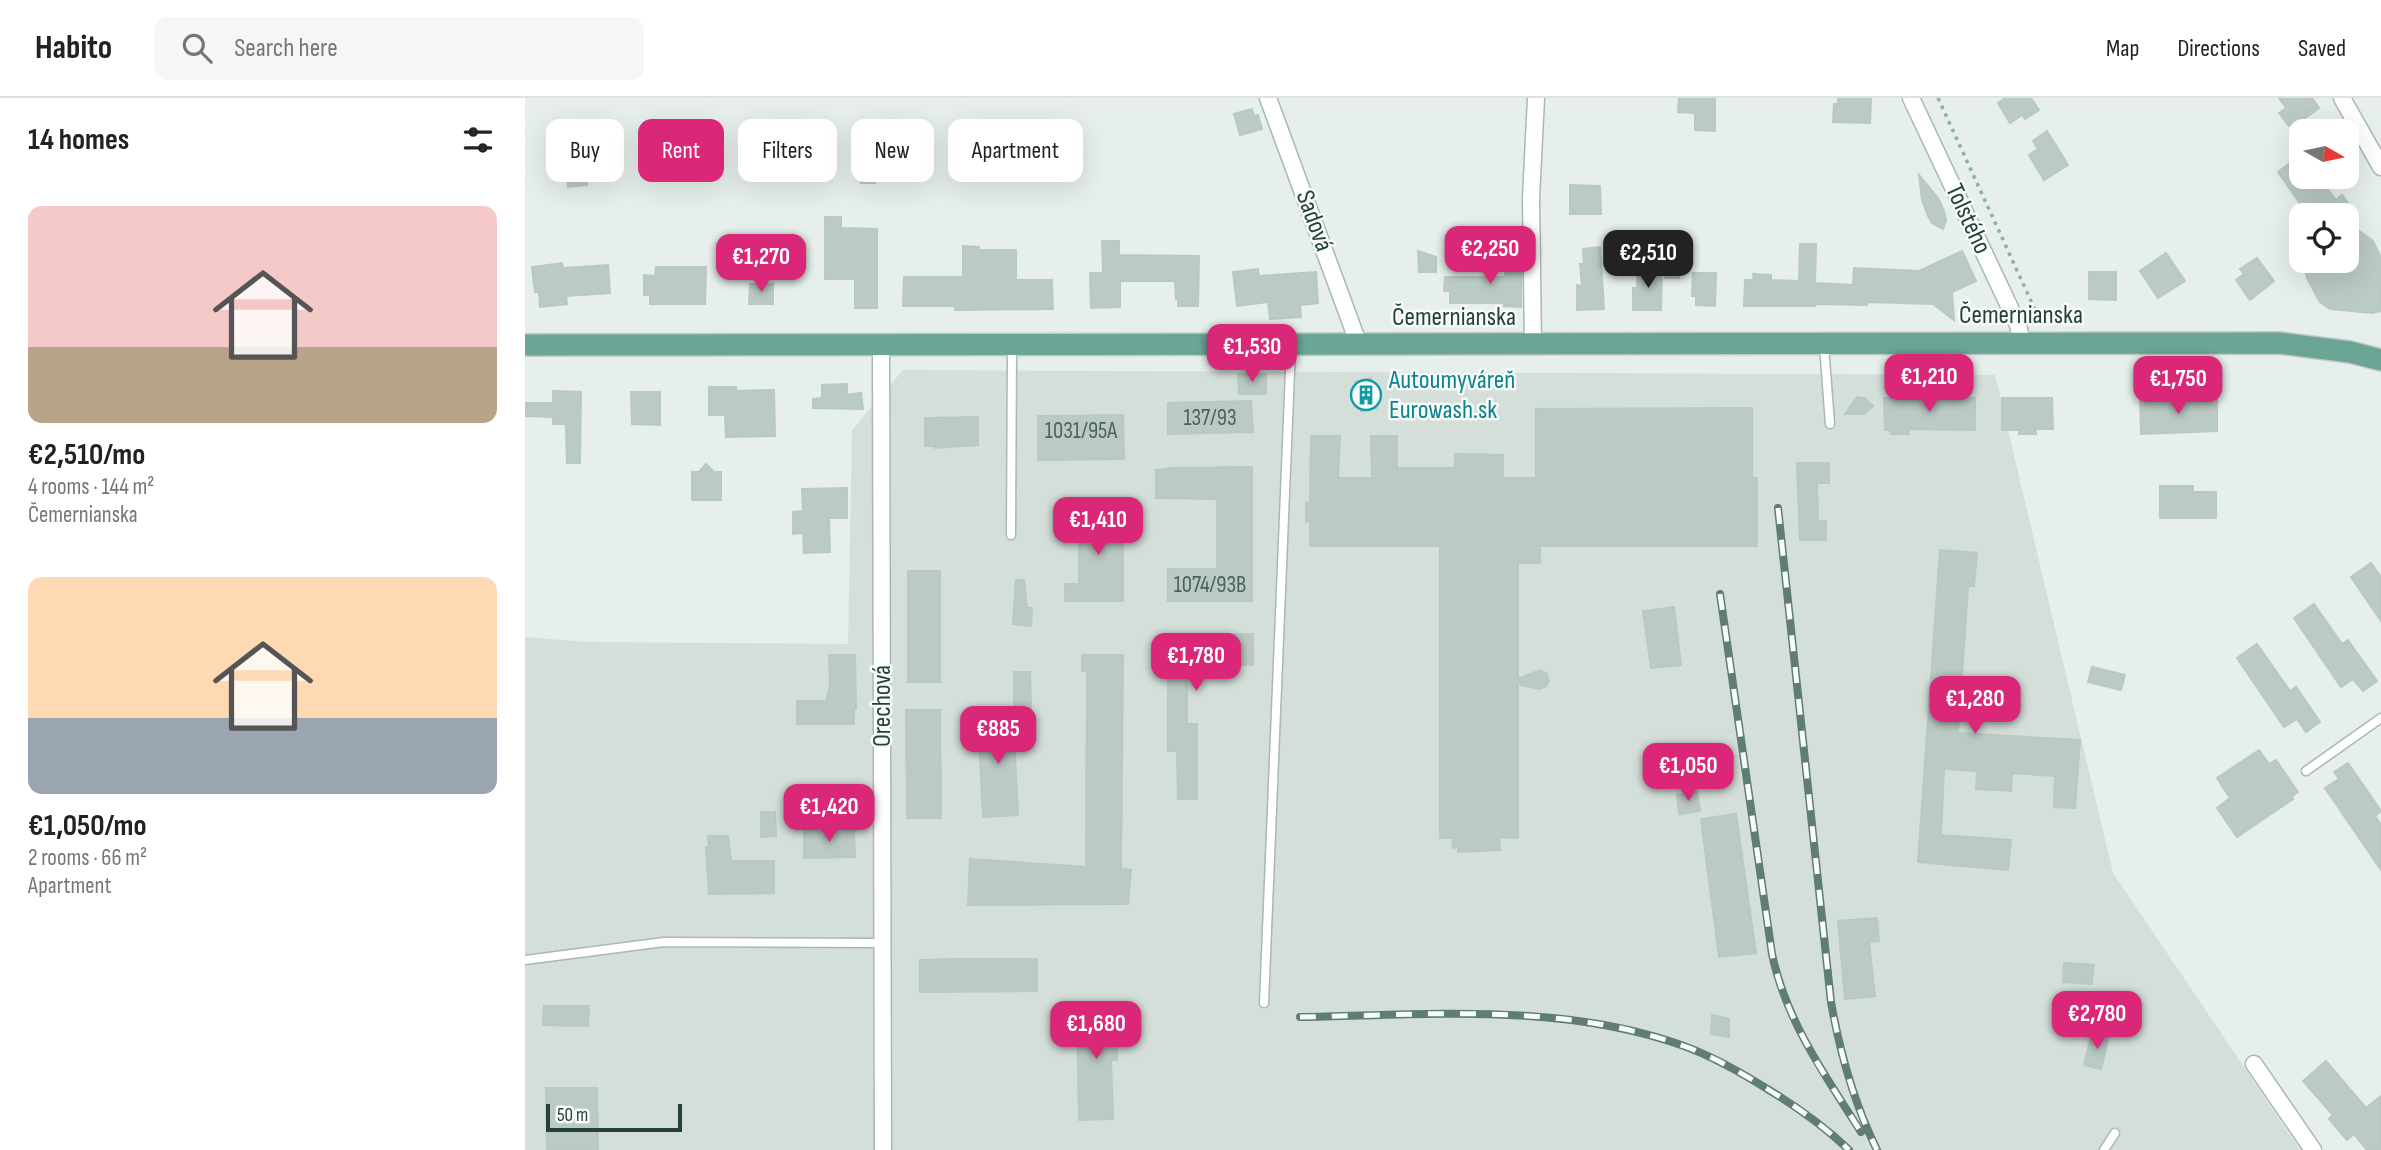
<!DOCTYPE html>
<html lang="en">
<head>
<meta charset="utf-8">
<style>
  :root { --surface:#fff; --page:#f6f6f6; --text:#222; --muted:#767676; --line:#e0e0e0; --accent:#db2777 }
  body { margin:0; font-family:"Sofia Sans Condensed",sans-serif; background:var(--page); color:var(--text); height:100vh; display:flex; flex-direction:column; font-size:26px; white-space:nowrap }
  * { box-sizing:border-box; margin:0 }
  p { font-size:23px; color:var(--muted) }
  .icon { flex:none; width:38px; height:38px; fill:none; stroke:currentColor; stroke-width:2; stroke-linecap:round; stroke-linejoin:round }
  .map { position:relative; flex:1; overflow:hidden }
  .sheet { display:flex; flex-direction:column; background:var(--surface); width:525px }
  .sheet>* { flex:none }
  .hud { position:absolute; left:21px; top:21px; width:665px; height:63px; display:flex; gap:14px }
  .needle { width:46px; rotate:99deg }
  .controls { position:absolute; left:1764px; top:21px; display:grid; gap:14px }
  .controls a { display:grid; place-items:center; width:70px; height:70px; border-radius:14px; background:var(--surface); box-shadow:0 7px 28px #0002; font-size:35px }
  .scale { position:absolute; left:21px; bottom:18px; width:136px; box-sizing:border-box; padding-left:7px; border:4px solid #24423a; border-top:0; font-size:19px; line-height:24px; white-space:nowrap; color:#24423a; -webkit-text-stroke:5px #f7fbf9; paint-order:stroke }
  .price { position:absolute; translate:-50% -60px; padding:0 16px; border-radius:14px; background:var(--accent); color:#fff; font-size:23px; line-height:46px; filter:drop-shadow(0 2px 4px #0008) }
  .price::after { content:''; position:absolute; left:50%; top:42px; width:21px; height:16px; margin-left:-10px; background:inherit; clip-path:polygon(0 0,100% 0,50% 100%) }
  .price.on { background:#222; color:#fff }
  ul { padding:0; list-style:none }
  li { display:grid; align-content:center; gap:14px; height:371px; padding:0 28px }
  li span { display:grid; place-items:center; height:217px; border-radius:14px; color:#555 }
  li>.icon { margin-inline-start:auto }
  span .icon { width:126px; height:126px; fill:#fffc; stroke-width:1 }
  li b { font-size:30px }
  h2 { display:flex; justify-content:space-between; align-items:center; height:84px; padding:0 28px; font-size:30px }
  .tag { padding:0 24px; border-radius:14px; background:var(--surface); box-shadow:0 7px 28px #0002; font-size:24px; line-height:63px }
  .tag.on { background:var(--accent); color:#fff }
  header { display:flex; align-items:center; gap:42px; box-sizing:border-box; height:98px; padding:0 35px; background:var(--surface); border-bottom:2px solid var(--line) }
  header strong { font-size:33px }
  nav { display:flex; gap:38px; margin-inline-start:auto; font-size:24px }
  .search { width:490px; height:63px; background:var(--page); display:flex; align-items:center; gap:18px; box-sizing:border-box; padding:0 24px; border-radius:14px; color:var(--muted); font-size:26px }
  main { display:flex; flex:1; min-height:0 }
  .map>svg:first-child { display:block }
  .built { fill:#d4dfda }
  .building { fill:#bbcac4; stroke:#b8c9c2; stroke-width:2 }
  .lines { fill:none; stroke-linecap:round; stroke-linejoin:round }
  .service-casing { stroke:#a8b8b2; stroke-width:11 }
  .minor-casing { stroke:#a8b8b2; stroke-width:19 }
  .primary-casing { stroke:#c2cac8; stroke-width:24 }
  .path { stroke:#86b3a5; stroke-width:3.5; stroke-dasharray:3.5 5; stroke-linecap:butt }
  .service { stroke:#fff; stroke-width:8 }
  .minor { stroke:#fff; stroke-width:16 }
  .primary { stroke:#6aa596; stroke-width:21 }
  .rail-casing { stroke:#5f7d75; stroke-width:8 }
  .rail { stroke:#f7fbf9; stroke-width:5; stroke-dasharray:16; stroke-linecap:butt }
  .labels { text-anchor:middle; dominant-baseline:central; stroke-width:5; stroke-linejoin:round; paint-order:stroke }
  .number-label { font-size:23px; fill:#4a645c }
  .street-label { font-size:26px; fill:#24423a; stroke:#f7fbf9 }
  .culture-label { font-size:26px; fill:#0d838f; stroke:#f7fbf9; text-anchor:start }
</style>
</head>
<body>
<header>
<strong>Habito</strong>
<div class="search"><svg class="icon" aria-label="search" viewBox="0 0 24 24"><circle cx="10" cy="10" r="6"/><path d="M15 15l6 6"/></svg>Search here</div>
<nav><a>Map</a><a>Directions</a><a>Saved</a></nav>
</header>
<main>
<section class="sheet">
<h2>14 homes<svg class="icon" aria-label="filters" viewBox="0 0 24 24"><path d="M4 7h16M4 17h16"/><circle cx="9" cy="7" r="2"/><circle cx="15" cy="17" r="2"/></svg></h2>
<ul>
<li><span style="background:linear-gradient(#f6c9c9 65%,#b9a48a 0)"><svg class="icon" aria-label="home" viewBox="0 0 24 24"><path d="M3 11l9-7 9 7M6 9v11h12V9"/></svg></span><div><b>€2,510/mo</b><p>4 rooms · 144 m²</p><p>Čemernianska</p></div></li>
<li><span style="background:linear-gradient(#ffd9b3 65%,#9aa5b1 0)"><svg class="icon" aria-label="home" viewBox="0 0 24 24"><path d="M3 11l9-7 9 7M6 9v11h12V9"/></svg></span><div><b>€1,050/mo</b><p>2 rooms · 66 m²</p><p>Apartment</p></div></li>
</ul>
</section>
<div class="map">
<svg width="1856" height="1052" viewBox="0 0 1856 1052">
  <rect width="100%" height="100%" fill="#e6efeb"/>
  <polygon class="built" points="378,272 1470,277 1588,775 1775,1052 0,1052 0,539 62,544 323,546 327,332"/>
  <g class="building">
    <polygon points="1154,0 1190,0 1190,33 1170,32 1170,15 1153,14"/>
    <polygon points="1313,0 1346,0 1345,25 1308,24 1309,6 1313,6"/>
    <polygon points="1480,0 1506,0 1514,12 1500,21 1497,17 1485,25 1473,5"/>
    <polygon points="1754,0 1787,0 1794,10 1772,26 1770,24 1764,28 1754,15 1761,10"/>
    <polygon points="727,11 729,18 733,17 737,31 715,37 709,16"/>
    <polygon points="1522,33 1543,67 1519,82 1504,57 1513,51 1508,43"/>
    <polygon points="57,41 62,87 43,89 42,80 35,81 33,59 37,59 35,44"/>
    <rect x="336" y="57" width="14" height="28"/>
    <polygon points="1776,57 1776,79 1793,79 1811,102 1817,97 1832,117 1783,117 1753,74"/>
    <polygon points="1394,77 1413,100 1419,113 1421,122 1418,131 1407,125 1403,118 1397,102"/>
    <polygon points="1045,87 1075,88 1076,116 1045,116"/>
    <polygon points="300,119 316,119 316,130 352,131 352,210 330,210 330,181 300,181"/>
    <polygon points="1822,124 1848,143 1856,160 1856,213 1847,215 1805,211 1795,204 1783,182 1781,176 1784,170 1795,163 1822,163"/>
    <polygon points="577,143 594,143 594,157 674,158 673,208 653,208 653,201 651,201 650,183 595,183 595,209 566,210 565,175 578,175"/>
    <rect x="1140" y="143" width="14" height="37"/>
    <polygon points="1275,146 1291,146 1290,185 1328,187 1329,170 1394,173 1437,153 1451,183 1427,194 1429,222 1408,206 1342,204 1342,207 1290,206 1290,208 1219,208 1220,182 1229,182 1228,176 1246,177 1246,182 1274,183"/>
    <polygon points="438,148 454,149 454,152 491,152 491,182 527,182 528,211 430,212 430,208 378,208 379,179 438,179"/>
    <polygon points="1075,149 1079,211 1052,212 1052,187 1057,188 1055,166 1059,166 1058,151"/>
    <polygon points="981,152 996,153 996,209 979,208 979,205 925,205 925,193 919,193 920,179 980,179"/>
    <polygon points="893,153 911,159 911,174 894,174"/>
    <polygon points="1641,155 1660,183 1633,200 1615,173"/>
    <polygon points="1732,160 1749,183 1725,202 1711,182 1719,176 1715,171"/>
    <polygon points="37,165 38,170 83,167 85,195 41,198 42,206 15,209 14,194 10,194 7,169"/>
    <polygon points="131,169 181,169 180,206 125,206 125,197 119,197 119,177 130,178"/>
    <polygon points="1113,170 1137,170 1136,212 1108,212 1108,190 1112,190"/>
    <polygon points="733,171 734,178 791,174 793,205 775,207 776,219 745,221 743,204 712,208 708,174"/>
    <polygon points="1564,174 1591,174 1591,202 1564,201"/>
    <polygon points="1168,175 1191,175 1190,208 1171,207 1171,198 1167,198"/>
    <polygon points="225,186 248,186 248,206 224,206"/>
    <polygon points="713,276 741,276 741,296 714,296"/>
    <polygon points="846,280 852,310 836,313 830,284"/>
    <polygon points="322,286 322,297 336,295 338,311 288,310 288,301 297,300 297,287"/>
    <polygon points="184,289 211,289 211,293 249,292 250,338 201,339 200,317 184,317"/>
    <polygon points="28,293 56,294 55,365 42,365 41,326 28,326 28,319 0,318 0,305 28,305"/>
    <polygon points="106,294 135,294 135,327 107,326"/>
    <polygon points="1332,299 1339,300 1348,308 1339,316 1320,316"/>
    <polygon points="1359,300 1450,300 1450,332 1384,331 1384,336 1366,336 1365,332 1360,332"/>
    <polygon points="1477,300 1527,300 1528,331 1510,331 1511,336 1494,336 1494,332 1477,332"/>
    <polygon points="1615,301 1692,302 1692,333 1616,336"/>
    <polygon points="726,303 728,334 643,336 643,305"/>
    <polygon points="1227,310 1227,380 1232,380 1232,448 1015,448 1015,465 993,465 993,581 1015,572 1022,576 1024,583 1020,589 1014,591 993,586 993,740 974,739 975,752 933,754 933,749 928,750 927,740 915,740 915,448 785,448 785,422 781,424 781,405 785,404 786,338 815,338 813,380 847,380 846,338 872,338 872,370 930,370 930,356 978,357 978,380 1011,380 1011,311"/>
    <polygon points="598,317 599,361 513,362 513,318"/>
    <polygon points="453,319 453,347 410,350 410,348 400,348 400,320"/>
    <polygon points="1272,365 1304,365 1304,385 1292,385 1293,423 1301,423 1301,442 1275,442"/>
    <polygon points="181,366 189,374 196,374 196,402 167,402 167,374 174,374"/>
    <polygon points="727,369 727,503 643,503 643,471 692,471 692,401 631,400 631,372 643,371 643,370"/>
    <polygon points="1635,388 1668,388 1668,394 1691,394 1691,420 1635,420"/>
    <polygon points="322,390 322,420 304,420 305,454 279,455 278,435 268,436 268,414 278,413 277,391"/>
    <polygon points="541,415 598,415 598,503 540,503 540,486 554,486 554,432 540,432"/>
    <polygon points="1415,452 1452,455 1449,488 1443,488 1433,635 1555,642 1550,710 1529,709 1530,678 1487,675 1486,693 1451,691 1452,673 1419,671 1416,737 1486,742 1483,772 1393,764"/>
    <polygon points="1846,465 1856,479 1856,523 1826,479"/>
    <rect x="383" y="473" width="32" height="111"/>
    <polygon points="491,482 499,482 502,510 507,510 506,528 488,526"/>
    <polygon points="1789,506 1817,546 1823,542 1852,583 1838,593 1828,581 1816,589 1769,520"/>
    <polygon points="1149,509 1156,567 1126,570 1118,513"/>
    <polygon points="643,536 728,536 728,567 662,567 662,626 672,626 672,701 653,701 652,653 643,653"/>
    <polygon points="1732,546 1765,593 1771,589 1795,624 1781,634 1772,621 1759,629 1712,560"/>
    <polygon points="304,557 330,557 331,611 329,611 329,626 272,626 272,603 301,603 305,588"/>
    <polygon points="557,557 598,557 596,771 606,772 603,806 443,807 445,761 561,769 562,573 557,573"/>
    <polygon points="1567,569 1600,577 1596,592 1563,584"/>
    <polygon points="489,574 505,574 506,610 489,610"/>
    <polygon points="381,612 415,612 416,720 382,720"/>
    <polygon points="488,617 493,717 458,719 453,618"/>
    <polygon points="1734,652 1744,666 1751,662 1773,694 1766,699 1768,701 1712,739 1692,710 1705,700 1692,680"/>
    <polygon points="1823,665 1856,713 1850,718 1856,727 1856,772 1800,690 1814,681 1809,674"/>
    <polygon points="1172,694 1175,713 1154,716 1152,697"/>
    <polygon points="236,714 250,714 251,738 236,739"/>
    <polygon points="1211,716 1231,855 1194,859 1176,721"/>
    <polygon points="329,732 330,759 279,760 279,733"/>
    <polygon points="183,738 203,738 206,763 249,763 249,795 184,796 181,749 184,749"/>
    <polygon points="1352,820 1354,843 1344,844 1350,898 1320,901 1313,823"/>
    <polygon points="430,861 512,861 512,893 395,894 395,862"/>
    <polygon points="1539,865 1569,867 1567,886 1538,884"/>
    <polygon points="19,908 64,908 63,928 18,927"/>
    <polygon points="591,908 592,962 586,962 588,1021 554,1022 552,910"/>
    <polygon points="1187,917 1204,921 1204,939 1186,936"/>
    <polygon points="1567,934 1584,938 1576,971 1559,967"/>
    <polygon points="1801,963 1841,1010 1856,998 1856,1052 1842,1052 1829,1036 1822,1042 1804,1021 1808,1017 1778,983"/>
    <polygon points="21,990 72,990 73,1052 22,1052"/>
  </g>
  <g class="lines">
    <g class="service-casing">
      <g id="service">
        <polyline points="1299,247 1305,326"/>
        <polyline points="486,437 487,248"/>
        <polyline points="1781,673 1856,620"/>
        <polyline points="0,862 139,844 358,845"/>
        <polyline points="739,905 766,249"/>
        <polyline points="1579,1052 1590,1035"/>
      </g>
    </g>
    <g class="minor-casing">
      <g id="minor">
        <polyline points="743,0 834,247"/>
        <polyline points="1386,0 1493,227 1497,244"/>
        <polyline points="1817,0 1856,69"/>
        <polyline points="356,247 358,1052"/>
        <polyline points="1008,247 1006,100 1011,0"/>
        <polyline points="1729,966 1788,1052"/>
      </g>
    </g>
    <g class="primary-casing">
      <polyline id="primary" points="0,247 1754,245 1825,254 1856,262"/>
    </g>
    <polyline class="path" points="1413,0 1517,227"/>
    <use href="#service" class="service"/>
    <use href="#minor" class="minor"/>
    <use href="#primary" class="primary"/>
    <g class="rail-casing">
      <g id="rail">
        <path d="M1253 410 1306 904C1315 955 1329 1005 1352 1052"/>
        <path d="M1195 496 1247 856C1261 923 1300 977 1336 1034"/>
        <path d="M775 919C902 917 1037 904 1159 948 1189 959 1217 975 1244 992 1272 1009 1300 1029 1324 1052"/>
      </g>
    </g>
    <use href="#rail" class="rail"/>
  </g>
  <defs>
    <g id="building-ring" transform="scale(1.575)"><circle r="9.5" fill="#f7fbf9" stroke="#0f9aa8" stroke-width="1.5"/><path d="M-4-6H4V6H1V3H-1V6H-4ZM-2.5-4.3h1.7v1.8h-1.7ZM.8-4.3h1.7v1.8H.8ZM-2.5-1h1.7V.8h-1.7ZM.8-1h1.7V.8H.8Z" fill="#0f9aa8"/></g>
  </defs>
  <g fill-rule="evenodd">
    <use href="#building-ring" x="841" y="297"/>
  </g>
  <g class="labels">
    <g class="number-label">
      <text x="685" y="320">137/93</text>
      <text x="556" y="333">1031/95A</text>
      <text x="685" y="487">1074/93B</text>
    </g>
    <g class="street-label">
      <text transform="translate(1443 121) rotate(65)">Tolstého</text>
      <text transform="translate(789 123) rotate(70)">Sadová</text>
      <text x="1496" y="217">Čemernianska</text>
      <text x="929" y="219">Čemernianska</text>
      <text transform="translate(357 608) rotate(-90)">Orechová</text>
    </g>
    <g class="culture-label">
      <text x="864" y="282">Autoumyváreň<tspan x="864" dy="30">Eurowash.sk</tspan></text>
    </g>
  </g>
</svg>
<div class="controls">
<a><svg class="needle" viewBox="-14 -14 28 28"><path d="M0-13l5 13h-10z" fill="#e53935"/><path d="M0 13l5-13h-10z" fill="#767676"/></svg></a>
<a><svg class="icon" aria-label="locate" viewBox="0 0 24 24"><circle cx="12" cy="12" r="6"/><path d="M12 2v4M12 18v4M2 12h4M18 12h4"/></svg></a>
</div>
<div class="scale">50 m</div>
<b class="price" style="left:965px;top:188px">€2,250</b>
<b class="price on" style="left:1123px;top:192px">€2,510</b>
<b class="price" style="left:236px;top:196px">€1,270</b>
<b class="price" style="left:727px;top:286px">€1,530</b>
<b class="price" style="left:1404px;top:316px">€1,210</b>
<b class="price" style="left:1653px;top:318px">€1,750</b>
<b class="price" style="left:573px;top:459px">€1,410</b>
<b class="price" style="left:671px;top:595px">€1,780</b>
<b class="price" style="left:1450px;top:638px">€1,280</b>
<b class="price" style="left:473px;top:668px">€885</b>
<b class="price" style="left:1163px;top:705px">€1,050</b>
<b class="price" style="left:304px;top:746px">€1,420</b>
<b class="price" style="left:1572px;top:953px">€2,780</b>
<b class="price" style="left:571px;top:963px">€1,680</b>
<div class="hud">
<a class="tag">Buy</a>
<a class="tag on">Rent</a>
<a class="tag">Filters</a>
<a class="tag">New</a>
<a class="tag">Apartment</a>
</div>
</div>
</main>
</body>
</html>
